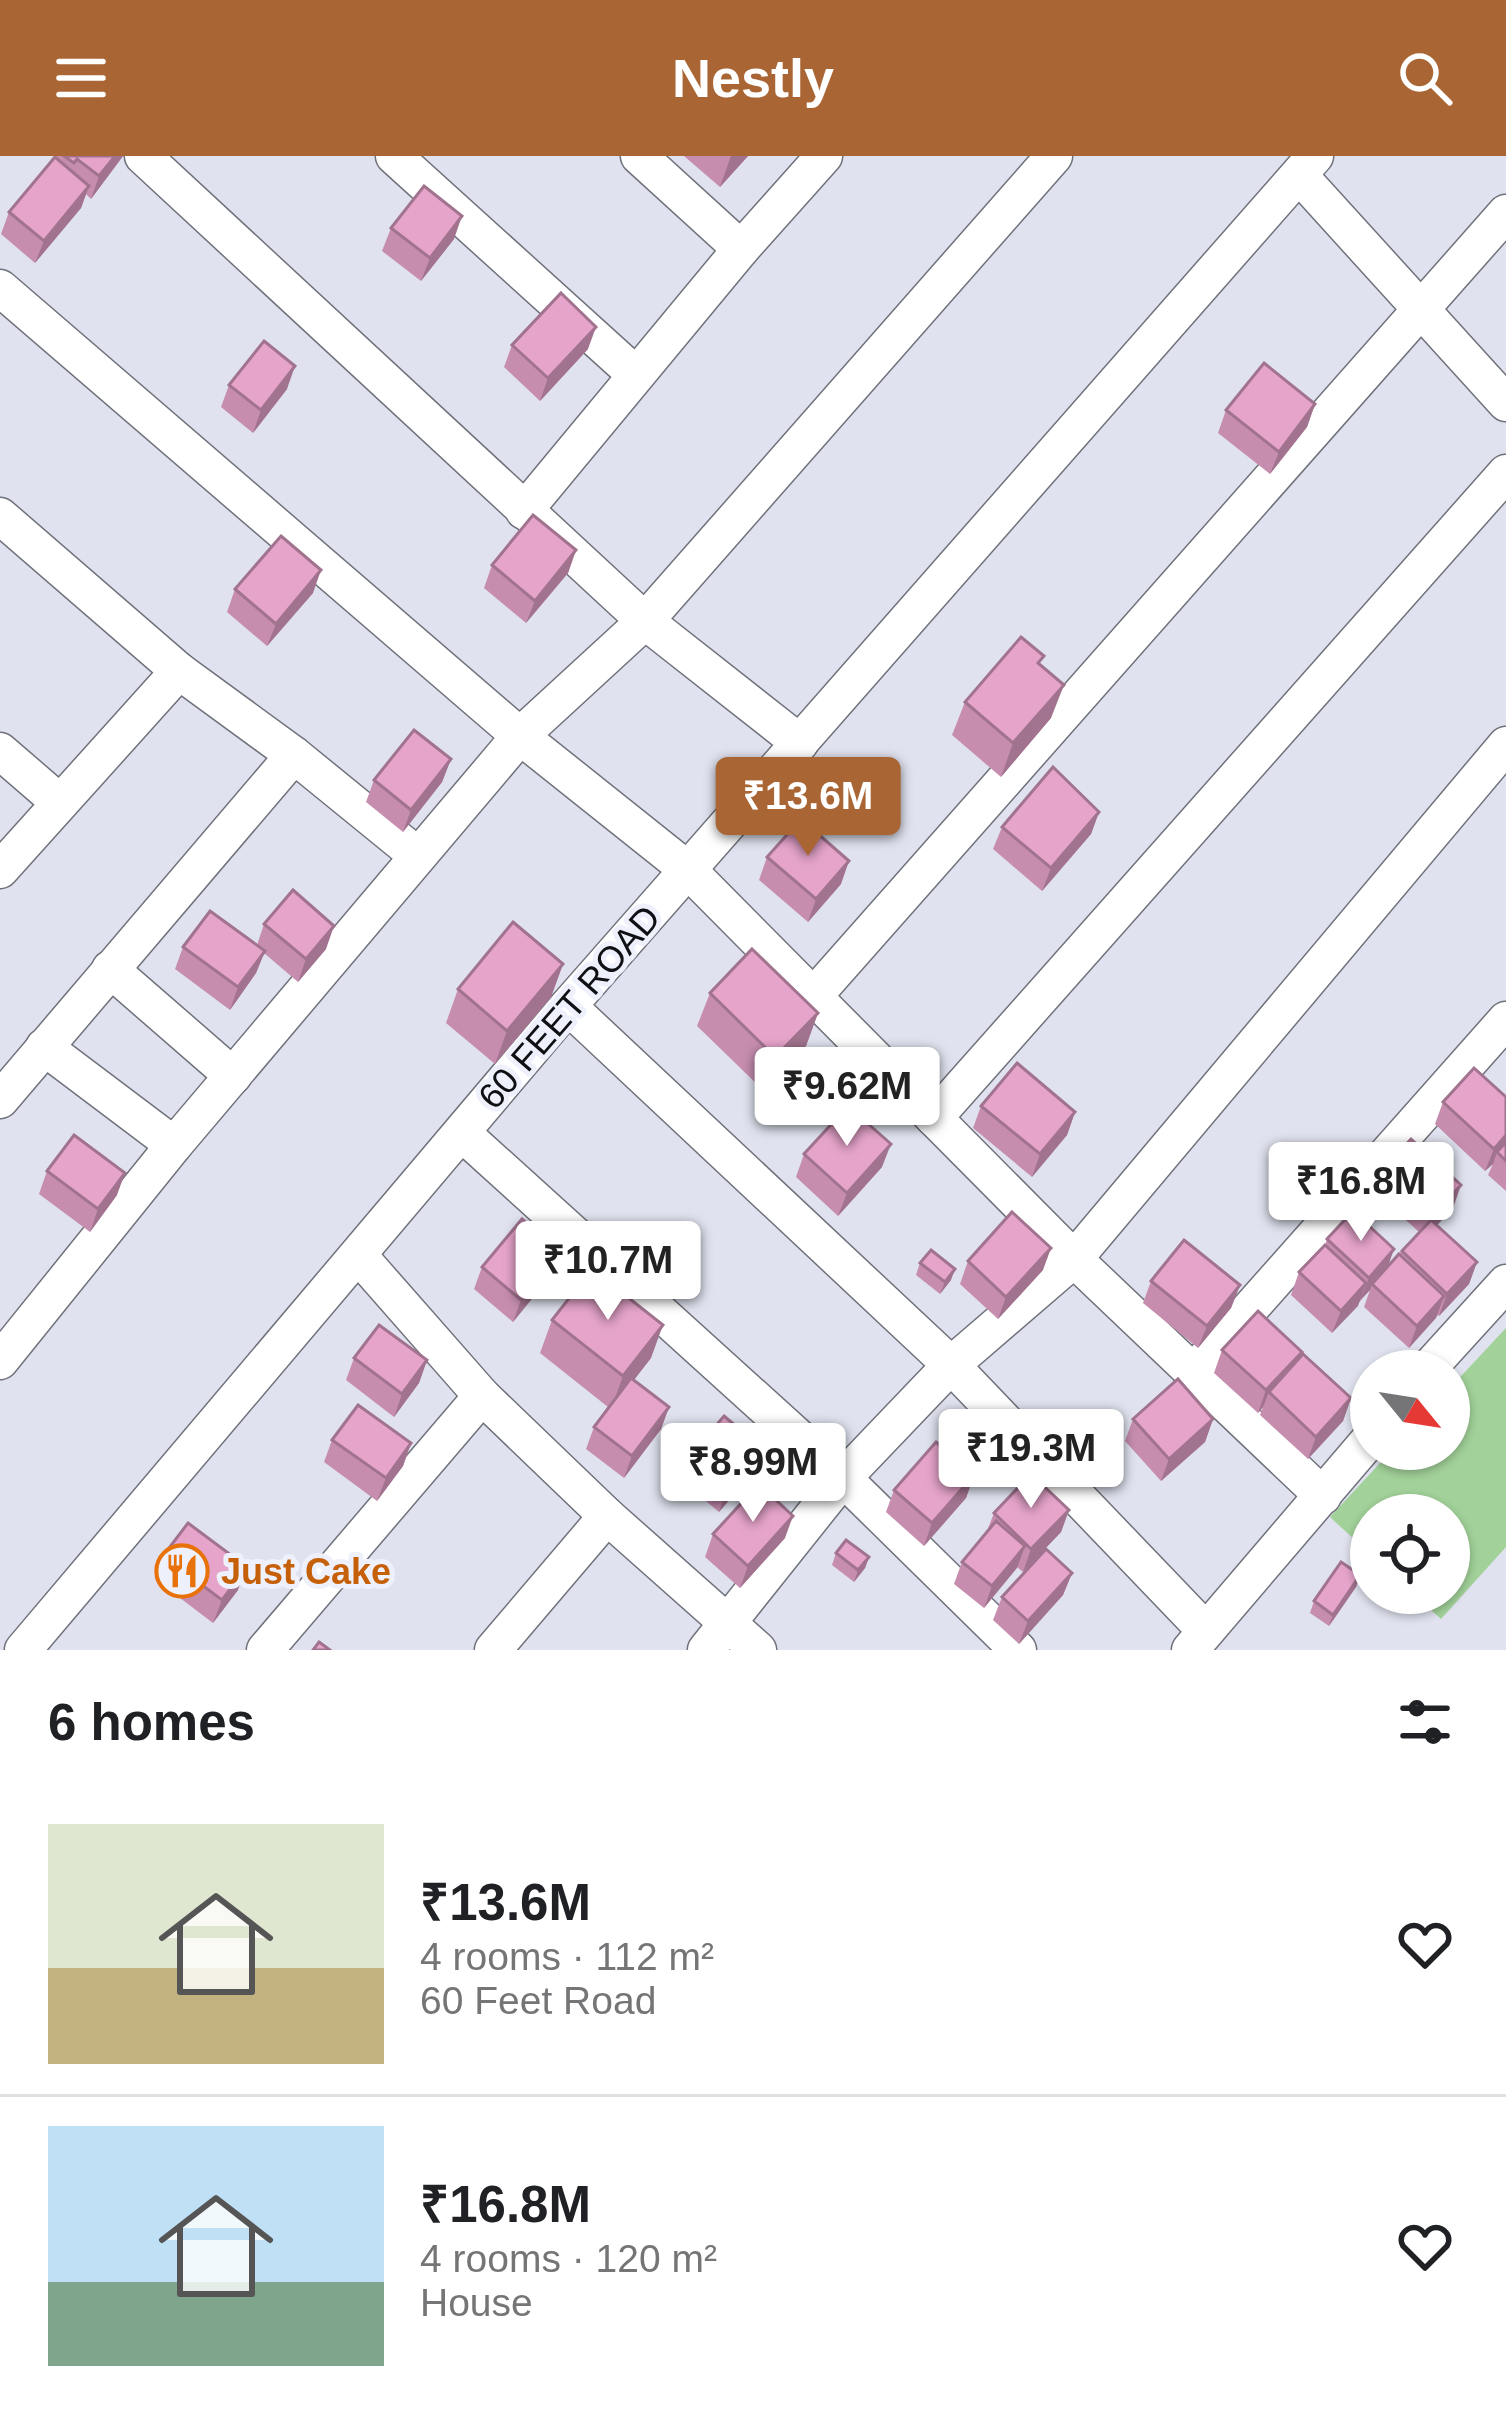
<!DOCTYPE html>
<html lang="en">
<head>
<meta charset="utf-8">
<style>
  :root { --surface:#fff; --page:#f6f6f6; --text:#202124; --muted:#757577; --line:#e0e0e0; --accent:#a96634 }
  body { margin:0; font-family:Arial,sans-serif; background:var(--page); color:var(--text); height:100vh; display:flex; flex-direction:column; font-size:45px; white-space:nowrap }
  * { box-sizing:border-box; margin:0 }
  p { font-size:39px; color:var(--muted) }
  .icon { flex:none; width:66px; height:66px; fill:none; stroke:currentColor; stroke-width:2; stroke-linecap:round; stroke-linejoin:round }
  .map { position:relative; height:1494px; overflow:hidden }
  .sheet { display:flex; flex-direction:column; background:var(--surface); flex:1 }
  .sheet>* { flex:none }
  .needle { width:78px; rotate:120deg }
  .fabs { position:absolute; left:1350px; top:1194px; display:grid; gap:24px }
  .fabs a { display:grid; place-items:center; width:120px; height:120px; border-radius:50%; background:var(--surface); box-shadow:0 3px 9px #0004; font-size:60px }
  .price { position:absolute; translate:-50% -102px; padding:0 27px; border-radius:12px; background:#fff; color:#222; font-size:39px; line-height:78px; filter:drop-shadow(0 3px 6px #0008) }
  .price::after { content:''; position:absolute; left:50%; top:72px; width:36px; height:27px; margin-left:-18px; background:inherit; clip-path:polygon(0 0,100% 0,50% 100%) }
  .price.on { background:var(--accent); color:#fff }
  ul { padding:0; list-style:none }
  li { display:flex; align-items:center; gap:36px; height:300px; padding:0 48px }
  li+li { border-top:3px solid var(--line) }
  li span { display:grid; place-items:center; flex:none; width:336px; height:240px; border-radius:0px; color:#555 }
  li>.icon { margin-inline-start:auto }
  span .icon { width:144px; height:144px; fill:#fffc; stroke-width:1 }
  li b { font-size:51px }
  h2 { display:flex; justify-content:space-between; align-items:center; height:144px; padding:0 48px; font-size:51px }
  header { display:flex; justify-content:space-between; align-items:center; height:156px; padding:0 48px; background:var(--accent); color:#fff; font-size:54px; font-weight:700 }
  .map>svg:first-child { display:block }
  .green { fill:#a2d199 }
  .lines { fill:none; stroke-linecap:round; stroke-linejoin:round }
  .minor-casing { stroke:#6f727b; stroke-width:39 }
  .minor { stroke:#fff; stroke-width:36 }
  .wall { fill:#c68daf }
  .shaded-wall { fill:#a1738e }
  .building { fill:#e6a4cb; stroke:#a1738e; stroke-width:3 }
  .labels { text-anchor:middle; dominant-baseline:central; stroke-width:10; stroke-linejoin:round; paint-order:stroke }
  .street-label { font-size:36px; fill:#0f1014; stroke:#eef1fc }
  .food-label { font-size:36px; font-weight:bold; fill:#c56008; stroke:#eef1fc; text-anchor:start }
</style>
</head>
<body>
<header><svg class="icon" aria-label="menu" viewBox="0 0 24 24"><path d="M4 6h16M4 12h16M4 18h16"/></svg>Nestly<svg class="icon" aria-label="search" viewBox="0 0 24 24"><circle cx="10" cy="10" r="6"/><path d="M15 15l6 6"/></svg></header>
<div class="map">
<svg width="1506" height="1494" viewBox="0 0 1506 1494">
  <rect width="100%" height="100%" fill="#e0e3ef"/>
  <polygon class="green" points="1506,1172 1506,1391 1441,1463 1412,1437 1449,1437 1449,1359 1371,1359 1371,1399 1330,1361 1393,1293 1449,1293 1449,1233"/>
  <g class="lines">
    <g class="minor-casing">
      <g id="minor">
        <polyline points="143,0 645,465 800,587"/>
        <polyline points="394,0 636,219"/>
        <polyline points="639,0 741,93"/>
        <polyline points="1299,19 1506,247"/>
        <polyline points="0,132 520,580 688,714 1074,1103 1323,1340"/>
        <polyline points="524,355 741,93 824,0"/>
        <polyline points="0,360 179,515 294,599 418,700"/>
        <polyline points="0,595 59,646"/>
        <polyline points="0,714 179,515"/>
        <polyline points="110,813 233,920"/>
        <polyline points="812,842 1506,57"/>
        <polyline points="568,850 951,1209 1206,1475"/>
        <polyline points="44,891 174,989"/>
        <polyline points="0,944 294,599"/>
        <polyline points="934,962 1506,317"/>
        <polyline points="462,977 843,1322 1018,1494"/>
        <polyline points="359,1100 482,1240 607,1360 758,1494"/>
        <polyline points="0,1205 174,989 520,580 645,465 1054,0"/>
        <polyline points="1426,1215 1506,1127"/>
        <polyline points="1192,1218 1506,864"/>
        <polyline points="23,1494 568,850 1315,0"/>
        <polyline points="265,1494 482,1240"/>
        <polyline points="493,1494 607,1360"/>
        <polyline points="706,1494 843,1322 951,1209 1074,1103 1506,589"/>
        <polyline points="1190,1494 1371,1282"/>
      </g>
    </g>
    <use href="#minor" class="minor"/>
  </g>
  <g class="wall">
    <polygon points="54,0 123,0 91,43 86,38 81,52 35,107 1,78 9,56"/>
    <polygon points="684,0 748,0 720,31"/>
    <polygon points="391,72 454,83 421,125 382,95"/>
    <polygon points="512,189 588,193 540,245 504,211"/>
    <polygon points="229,229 287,233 253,277 221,251"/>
    <polygon points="1315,248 1307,271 1270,318 1218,277 1226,254"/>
    <polygon points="576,394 568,417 526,467 484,432 492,409"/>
    <polygon points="235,433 313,437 267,490 227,456"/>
    <polygon points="1041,509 1051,562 1001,621 952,579 965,546"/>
    <polygon points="451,603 442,626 403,676 366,646 374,624"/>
    <polygon points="1099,656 1091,678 1042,735 993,693 1002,671"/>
    <polygon points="767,701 841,728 808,766 759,724"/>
    <polygon points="264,768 326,793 298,826 264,797 256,817 230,854 175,813 183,791 257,789"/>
    <polygon points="563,808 551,841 495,908 446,867 458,833"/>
    <polygon points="710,837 818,857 806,890 763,934 697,870"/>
    <polygon points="805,906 838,930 826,942 801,917"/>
    <polygon points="1506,941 1506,1035 1488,1019 1493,1008 1485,1015 1435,968 1443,946"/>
    <polygon points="981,950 1075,956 1067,979 1032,1021 973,972"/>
    <polygon points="804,998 882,1011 838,1060 796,1021"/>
    <polygon points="1383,1013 1453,1052 1437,1069 1477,1106 1469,1128 1439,1160 1438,1159 1409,1192 1364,1151 1370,1134 1332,1177 1291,1139 1299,1116 1325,1089 1327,1083 1388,1110 1419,1076 1375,1036"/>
    <polygon points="47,1015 117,1039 90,1076 39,1038"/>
    <polygon points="968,1105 1043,1114 998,1163 960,1128"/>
    <polygon points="920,1107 951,1124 940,1138 916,1119"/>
    <polygon points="482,1111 552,1118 513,1166 474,1133"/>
    <polygon points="1151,1125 1240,1129 1231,1152 1198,1192 1143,1147"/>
    <polygon points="552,1164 651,1202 634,1224 669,1251 661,1273 624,1322 586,1293 594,1271 608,1251 540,1197"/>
    <polygon points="1222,1194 1299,1203 1351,1242 1343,1265 1308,1303 1260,1259 1263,1251 1258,1257 1214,1217"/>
    <polygon points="354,1202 427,1204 419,1227 394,1261 346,1224"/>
    <polygon points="1133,1263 1213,1263 1205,1286 1161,1325 1125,1285"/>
    <polygon points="332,1284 411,1287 403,1310 377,1345 324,1306"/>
    <polygon points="689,1301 754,1315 719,1356 681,1324"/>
    <polygon points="974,1319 966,1342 924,1390 886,1356 894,1334"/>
    <polygon points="1069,1354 1061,1376 1023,1416 1017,1411 984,1452 954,1428 962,1406 987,1375 994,1357"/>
    <polygon points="713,1378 785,1382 740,1432 705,1401"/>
    <polygon points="836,1397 869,1401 865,1412 854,1426 832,1409"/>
    <polygon points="163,1400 238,1434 213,1467 155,1423"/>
    <polygon points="1072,1417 1063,1439 1019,1488 993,1464 1002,1441"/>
    <polygon points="1360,1419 1356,1431 1329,1470 1310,1457 1314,1445"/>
  </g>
  <g class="shaded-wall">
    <polygon points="115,0 123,0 91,43 99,20"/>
    <polygon points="731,0 748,0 720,31"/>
    <polygon points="89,30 81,52 35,107 44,85"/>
    <polygon points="462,60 454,83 421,125 430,102"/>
    <polygon points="596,171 588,193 540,245 548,222"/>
    <polygon points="295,210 287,233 253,277 261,254"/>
    <polygon points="1315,248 1307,271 1270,318 1279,296"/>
    <polygon points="576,394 568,417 526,467 535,445"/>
    <polygon points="321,414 313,437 267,490 276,468"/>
    <polygon points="1064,529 1051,562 1001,621 1013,587"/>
    <polygon points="451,603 442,626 403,676 411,654"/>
    <polygon points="1099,656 1091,678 1042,735 1051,712"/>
    <polygon points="849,705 841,728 808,766 816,743"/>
    <polygon points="334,770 326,793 298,826 306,803"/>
    <polygon points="265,795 256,817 230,854 238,831"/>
    <polygon points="563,808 551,841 495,908 507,875"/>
    <polygon points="818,857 806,890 763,934 775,901"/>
    <polygon points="843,918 838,930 826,942 830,931"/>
    <polygon points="1075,956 1067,979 1032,1021 1040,998"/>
    <polygon points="1506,979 1506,993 1497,996 1493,1008 1485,1015 1494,993"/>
    <polygon points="891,988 882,1011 838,1060 847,1037"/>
    <polygon points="125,1017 117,1039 90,1076 98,1053"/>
    <polygon points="1461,1029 1453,1052 1425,1082 1433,1059"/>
    <polygon points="1051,1092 1043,1114 998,1163 1006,1141"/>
    <polygon points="1394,1093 1386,1116 1372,1128 1370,1134 1360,1144 1369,1122"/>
    <polygon points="560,1096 552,1118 513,1166 521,1144"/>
    <polygon points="1477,1106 1469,1128 1439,1160 1447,1138"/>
    <polygon points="955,1113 951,1124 940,1138 945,1126"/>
    <polygon points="1366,1127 1358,1150 1332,1177 1341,1155"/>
    <polygon points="1240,1129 1231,1152 1198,1192 1207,1170"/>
    <polygon points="1444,1140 1436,1162 1409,1192 1417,1170"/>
    <polygon points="663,1169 651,1202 611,1253 623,1220"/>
    <polygon points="1302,1196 1293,1218 1269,1236 1263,1251 1258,1257 1266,1234"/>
    <polygon points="427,1204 419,1227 394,1261 402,1238"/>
    <polygon points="1351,1242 1343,1265 1308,1303 1316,1281"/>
    <polygon points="669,1251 661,1273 624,1322 632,1300"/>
    <polygon points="1213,1263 1205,1286 1161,1325 1169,1303"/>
    <polygon points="411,1287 403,1310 377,1345 386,1322"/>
    <polygon points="762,1292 754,1315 719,1356 727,1333"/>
    <polygon points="974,1319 966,1342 924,1390 932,1367"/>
    <polygon points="1069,1354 1061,1376 1023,1416 1031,1393"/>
    <polygon points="793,1360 785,1382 740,1432 748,1410"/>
    <polygon points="1025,1390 1017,1412 984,1452 992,1430"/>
    <polygon points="869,1401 865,1412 854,1426 858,1414"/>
    <polygon points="247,1411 238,1434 213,1467 222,1444"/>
    <polygon points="1072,1417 1063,1439 1019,1488 1028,1465"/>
    <polygon points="1360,1419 1356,1431 1329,1470 1333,1459"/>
  </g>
  <g class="building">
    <polygon points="64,0 115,0 99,20 77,3 74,7"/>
    <polygon points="55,1 89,30 44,85 9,56"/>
    <polygon points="424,30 462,60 430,102 391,72"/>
    <polygon points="561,137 596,171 548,222 512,189"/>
    <polygon points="264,185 295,210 261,254 229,229"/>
    <polygon points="1264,207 1315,248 1279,296 1226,254"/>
    <polygon points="533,359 576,394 535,445 492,409"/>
    <polygon points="281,380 321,414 276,468 235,433"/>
    <polygon points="1021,481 1044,500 1038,507 1064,529 1013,587 965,546"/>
    <polygon points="414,574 451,603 411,654 374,624"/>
    <polygon points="1053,611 1099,656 1051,712 1002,671"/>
    <polygon points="801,663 849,705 816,743 767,701"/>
    <polygon points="293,734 334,770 306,803 264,768"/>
    <polygon points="210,755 265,795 238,831 183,791"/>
    <polygon points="513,766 563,808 507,875 458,833"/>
    <polygon points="752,793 818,857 775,901 710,837"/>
    <polygon points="817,893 843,918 830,931 805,906"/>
    <polygon points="1017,907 1075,956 1040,998 981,950"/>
    <polygon points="1474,912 1506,941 1506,979 1494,993 1443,946"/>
    <polygon points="848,950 891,988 847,1037 804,998"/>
    <polygon points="74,979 125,1017 98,1053 47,1015"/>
    <polygon points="1411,983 1461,1029 1433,1059 1383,1013"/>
    <polygon points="1506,986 1506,1005 1497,996"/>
    <polygon points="1353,1055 1394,1093 1369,1122 1327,1083"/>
    <polygon points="1012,1056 1051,1092 1006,1141 968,1105"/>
    <polygon points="522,1063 560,1096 521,1144 482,1111"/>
    <polygon points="1431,1064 1477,1106 1447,1138 1402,1095"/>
    <polygon points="1184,1084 1240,1129 1207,1170 1151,1125"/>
    <polygon points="1325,1089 1366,1127 1341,1155 1299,1116"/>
    <polygon points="931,1094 955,1113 945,1126 920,1107"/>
    <polygon points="1399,1098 1444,1140 1417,1170 1372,1128"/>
    <polygon points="592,1113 663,1169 623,1220 552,1164"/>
    <polygon points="1258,1155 1302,1196 1266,1234 1222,1194"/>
    <polygon points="379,1169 427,1204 402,1238 354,1202"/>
    <polygon points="1303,1198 1351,1242 1316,1281 1269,1236"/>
    <polygon points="631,1222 669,1251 632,1300 594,1271"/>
    <polygon points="1178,1223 1213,1263 1169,1303 1133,1263"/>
    <polygon points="358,1249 411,1287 386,1322 332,1284"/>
    <polygon points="724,1260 762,1292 727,1333 689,1301"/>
    <polygon points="936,1286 974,1319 932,1367 894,1334"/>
    <polygon points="1031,1318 1069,1354 1031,1393 994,1357"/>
    <polygon points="759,1328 793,1360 748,1410 713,1378"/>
    <polygon points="996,1365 1025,1390 992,1430 962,1406"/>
    <polygon points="188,1367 247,1411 222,1444 163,1400"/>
    <polygon points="846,1384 869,1401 858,1414 836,1397"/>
    <polygon points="1046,1393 1072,1417 1028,1465 1002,1441"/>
    <polygon points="1341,1406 1360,1419 1333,1459 1314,1445"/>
    <polygon points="319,1486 330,1494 313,1494"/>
  </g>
  <defs>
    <g id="restaurant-ring" transform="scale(2.7)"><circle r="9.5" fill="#eef1fc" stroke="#e8710a" stroke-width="1.5"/><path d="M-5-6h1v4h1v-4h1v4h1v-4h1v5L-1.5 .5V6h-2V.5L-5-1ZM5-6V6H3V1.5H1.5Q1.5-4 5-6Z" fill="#e8710a"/></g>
  </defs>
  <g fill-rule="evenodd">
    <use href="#restaurant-ring" x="182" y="1415"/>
  </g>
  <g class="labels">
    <g class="street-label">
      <text transform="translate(569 851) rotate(-49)">60 FEET ROAD</text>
    </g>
    <g class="food-label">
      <text x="221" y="1415">Just Cake</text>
    </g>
  </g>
</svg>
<div class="fabs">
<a><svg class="needle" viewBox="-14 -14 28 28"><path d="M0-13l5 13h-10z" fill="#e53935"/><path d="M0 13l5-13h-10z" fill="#757577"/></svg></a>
<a><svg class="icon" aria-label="locate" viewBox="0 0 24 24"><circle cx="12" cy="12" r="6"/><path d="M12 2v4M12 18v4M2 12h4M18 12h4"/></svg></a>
</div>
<b class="price on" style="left:808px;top:703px">₹13.6M</b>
<b class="price" style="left:847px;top:993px">₹9.62M</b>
<b class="price" style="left:1361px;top:1088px">₹16.8M</b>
<b class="price" style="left:608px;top:1167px">₹10.7M</b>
<b class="price" style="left:1031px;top:1355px">₹19.3M</b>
<b class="price" style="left:753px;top:1369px">₹8.99M</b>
</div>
<section class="sheet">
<h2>6 homes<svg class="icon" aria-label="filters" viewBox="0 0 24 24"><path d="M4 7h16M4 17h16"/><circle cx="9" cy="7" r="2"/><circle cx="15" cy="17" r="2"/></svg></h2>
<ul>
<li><span style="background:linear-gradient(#dfe7d0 60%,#c2b280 0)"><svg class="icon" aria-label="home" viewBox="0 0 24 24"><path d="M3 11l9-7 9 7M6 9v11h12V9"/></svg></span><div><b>₹13.6M</b><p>4 rooms · 112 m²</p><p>60 Feet Road</p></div><svg class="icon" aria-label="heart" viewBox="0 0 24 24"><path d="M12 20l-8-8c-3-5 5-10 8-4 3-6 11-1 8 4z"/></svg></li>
<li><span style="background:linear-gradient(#bfe0f5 65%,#7fa58c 0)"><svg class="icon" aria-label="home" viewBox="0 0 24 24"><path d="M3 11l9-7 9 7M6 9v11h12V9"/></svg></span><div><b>₹16.8M</b><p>4 rooms · 120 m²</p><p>House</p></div><svg class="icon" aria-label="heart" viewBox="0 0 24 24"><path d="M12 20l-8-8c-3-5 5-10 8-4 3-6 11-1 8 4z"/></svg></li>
</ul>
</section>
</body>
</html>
